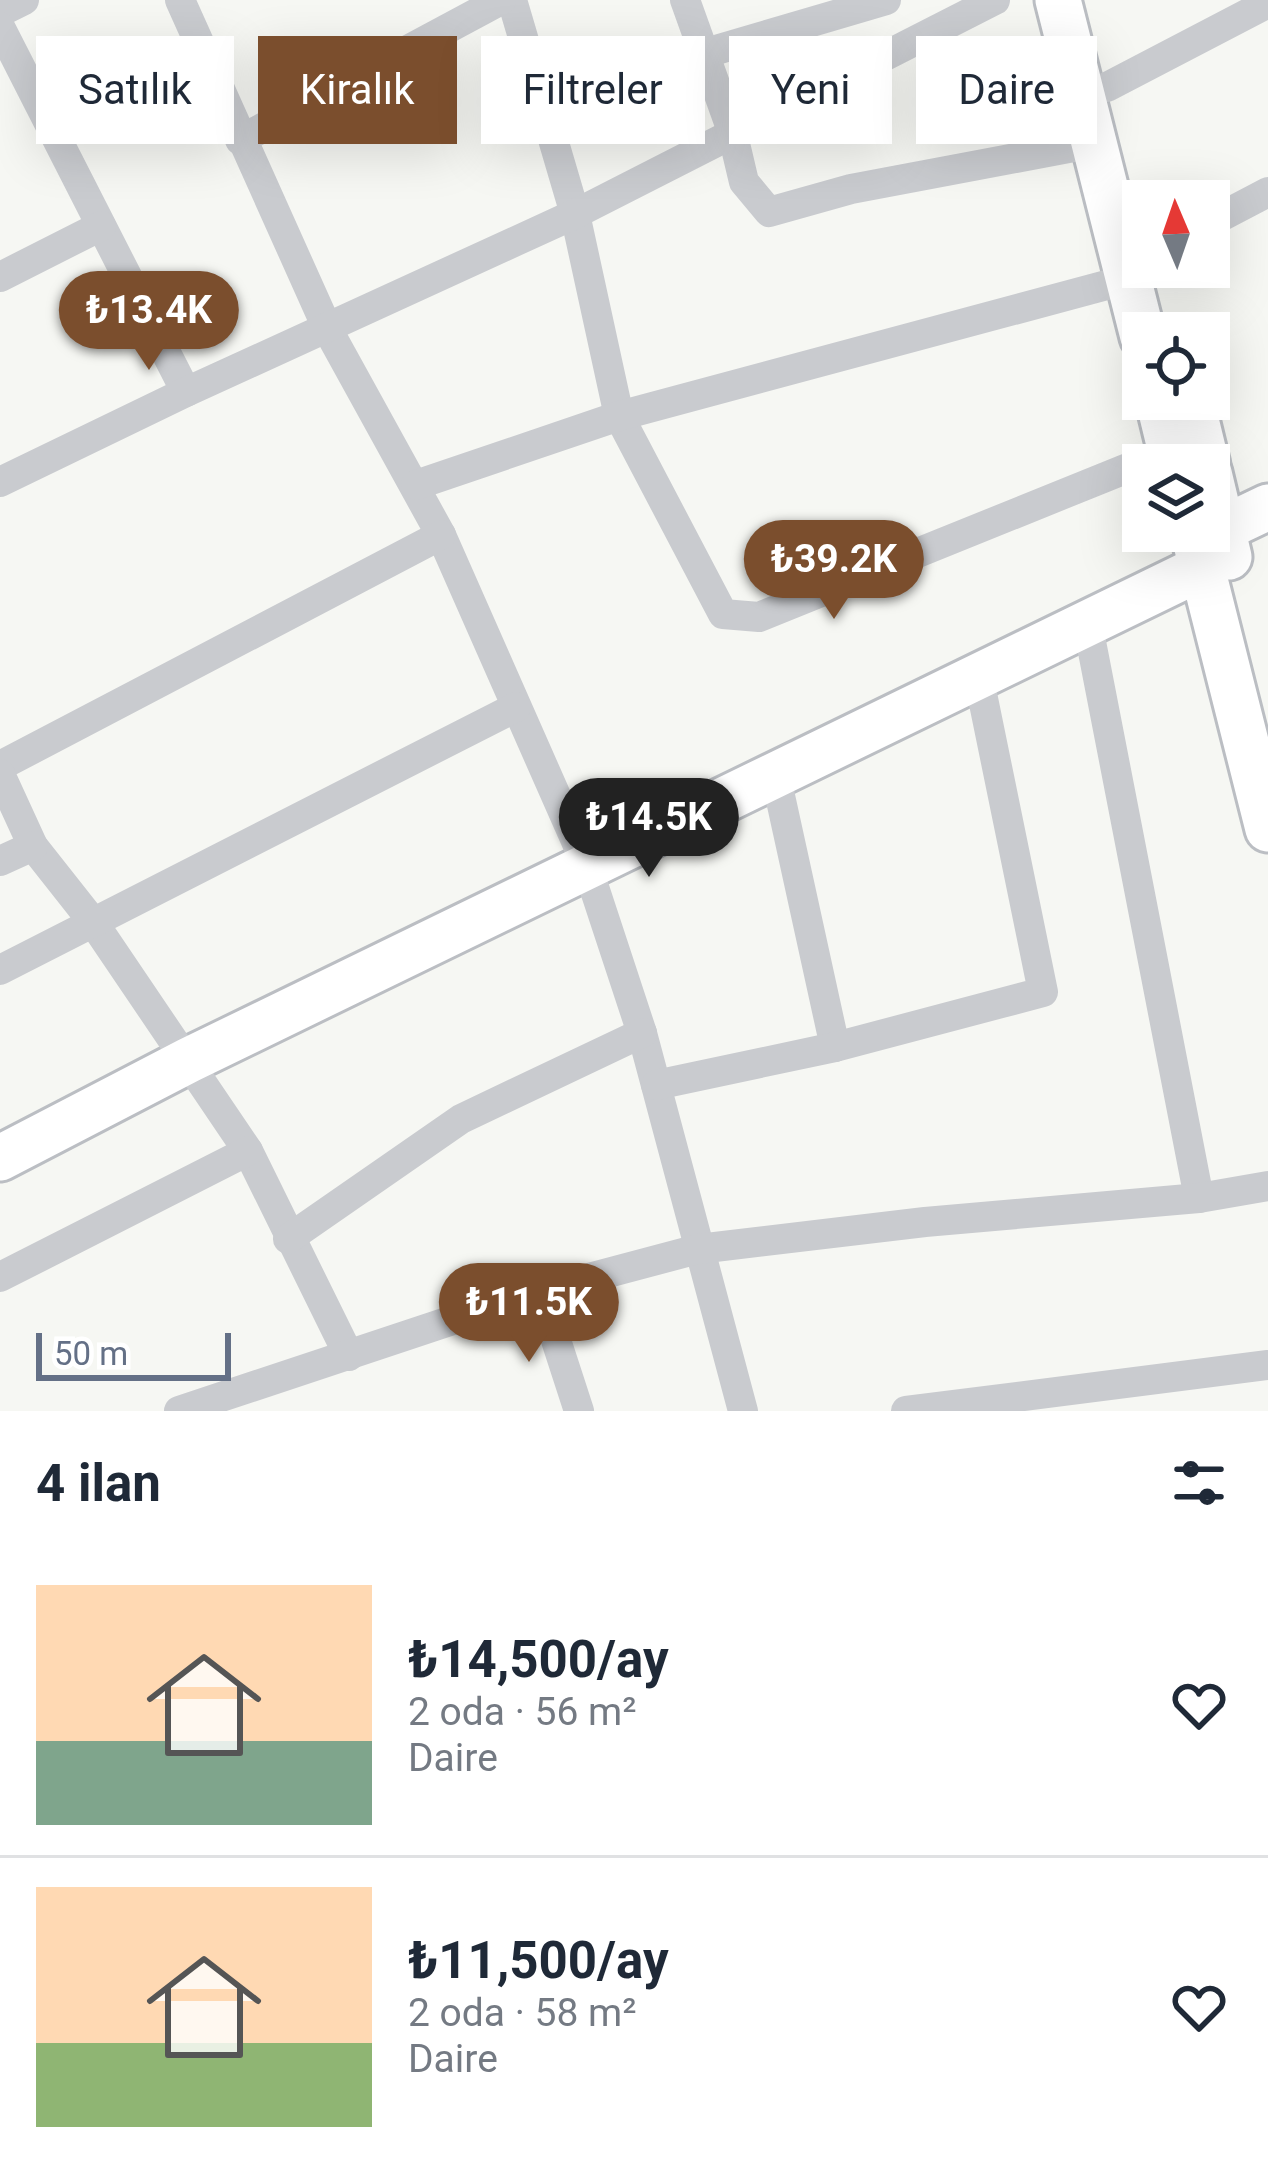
<!DOCTYPE html>
<html lang="tr">
<head>
<meta charset="utf-8">
<style>
  :root { --surface:#fff; --page:#f2f2f3; --text:#1f2937; --muted:#747a83; --line:#e0e1e3; --accent:#7b4e2d }
  body { margin:0; font-family:Roboto,sans-serif; background:var(--page); color:var(--text); height:100vh; display:flex; flex-direction:column; font-size:45px; white-space:nowrap }
  * { box-sizing:border-box; margin:0 }
  p { font-size:39px; color:var(--muted) }
  .icon { flex:none; width:66px; height:66px; fill:none; stroke:currentColor; stroke-width:2; stroke-linecap:round; stroke-linejoin:round }
  .map { position:relative; height:1411px; overflow:hidden }
  .sheet { display:flex; flex-direction:column; background:var(--surface); flex:1 }
  .sheet>* { flex:none }
  .top-card { position:absolute; left:36px; top:36px; width:1197px; height:108px; display:flex; gap:24px }
  .needle { width:78px; rotate:358deg }
  .tools { position:absolute; left:1122px; top:180px; display:grid; gap:24px }
  .tools a { display:grid; place-items:center; width:108px; height:108px; border-radius:0px; background:var(--surface); box-shadow:0 12px 48px #0002; font-size:60px }
  .scale { position:absolute; left:36px; bottom:30px; width:195px; box-sizing:border-box; padding-left:12px; border:6px solid #647086; border-top:0; font-size:33px; line-height:42px; white-space:nowrap; color:#647086; -webkit-text-stroke:9px #fff; paint-order:stroke }
  .price { position:absolute; translate:-50% -102px; padding:0 27px; border-radius:42px; background:var(--accent); color:#fff; font-size:39px; line-height:78px; filter:drop-shadow(0 3px 6px #0008) }
  .price::after { content:''; position:absolute; left:50%; top:72px; width:36px; height:27px; margin-left:-18px; background:inherit; clip-path:polygon(0 0,100% 0,50% 100%) }
  .price.on { background:#222; color:#fff }
  ul { padding:0; list-style:none }
  li { display:flex; align-items:center; gap:36px; height:300px; padding:0 36px }
  li+li { border-top:3px solid var(--line) }
  li span { display:grid; place-items:center; flex:none; width:336px; height:240px; border-radius:0px; color:#555 }
  li>.icon { margin-inline-start:auto }
  span .icon { width:144px; height:144px; fill:#fffc; stroke-width:1 }
  li b { font-size:51px }
  h2 { display:flex; justify-content:space-between; align-items:center; height:144px; padding:0 36px; font-size:51px }
  .pill { padding:0 42px; border-radius:0px; background:var(--surface); box-shadow:0 12px 48px #0002; font-size:42px; line-height:108px }
  .pill.on { background:var(--accent); color:#fff }
  .map>svg:first-child { display:block }
  .lines { fill:none; stroke-linecap:round; stroke-linejoin:round }
  .secondary-casing { stroke:#bbbec3; stroke-width:51 }
  .street { stroke:#c9cbcf; stroke-width:30 }
  .secondary { stroke:#fff; stroke-width:45 }
</style>
</head>
<body>
<div class="map">
<svg width="1268" height="1411" viewBox="0 0 1268 1411">
  <rect width="100%" height="100%" fill="#f6f7f3"/>
  <g class="lines">
    <g class="secondary-casing">
      <g id="secondary">
        <polyline points="1058,0 1143,337"/>
        <polyline points="1158,399 1174,465"/>
        <polyline points="1191,399 1207,465"/>
        <polyline points="1209,473 1229,557"/>
        <polyline points="1195,540 1268,829"/>
        <polyline points="0,1158 189,1060 1203,567 1222,529 1268,507"/>
      </g>
    </g>
    <g class="street">
      <polyline points="180,0 328,330 441,535 587,866 642,1033 743,1411"/>
      <polyline points="512,0 575,214 619,416 723,614 759,617 1170,451"/>
      <polyline points="685,0 732,131 744,182 769,212 851,189 1095,143"/>
      <polyline points="0,12 24,0"/>
      <polyline points="0,27 186,392"/>
      <polyline points="706,53 886,0"/>
      <polyline points="1107,87 1268,3"/>
      <polyline points="240,140 501,0"/>
      <polyline points="1209,223 1268,192"/>
      <polyline points="0,277 101,226"/>
      <polyline points="0,482 186,392 575,214 995,0"/>
      <polyline points="416,485 619,416 1129,279"/>
      <polyline points="1087,621 1199,1198"/>
      <polyline points="0,766 441,535"/>
      <polyline points="775,773 835,1047"/>
      <polyline points="0,774 33,846 93,922 248,1151 349,1356"/>
      <polyline points="0,861 33,846"/>
      <polyline points="0,970 516,707"/>
      <polyline points="656,1085 835,1047 1043,992 978,674"/>
      <polyline points="288,1239 461,1119 642,1033"/>
      <polyline points="0,1277 248,1151"/>
      <polyline points="540,1291 579,1411"/>
      <polyline points="179,1411 540,1291 698,1249 925,1222 1199,1198 1268,1186"/>
      <polyline points="906,1411 1268,1365"/>
    </g>
    <use href="#secondary" class="secondary"/>
  </g>
</svg>
<div class="tools">
<a><svg class="needle" viewBox="-14 -14 28 28"><path d="M0-13l5 13h-10z" fill="#e53935"/><path d="M0 13l5-13h-10z" fill="#747a83"/></svg></a>
<a><svg class="icon" aria-label="locate" viewBox="0 0 24 24"><circle cx="12" cy="12" r="6"/><path d="M12 2v4M12 18v4M2 12h4M18 12h4"/></svg></a>
<a><svg class="icon" aria-label="layers" viewBox="0 0 24 24"><path d="M12 4l9 5-9 5-9-5zM3 14l9 5 9-5"/></svg></a>
</div>
<div class="scale">50 m</div>
<b class="price" style="left:149px;top:373px">₺13.4K</b>
<b class="price" style="left:834px;top:622px">₺39.2K</b>
<b class="price on" style="left:649px;top:880px">₺14.5K</b>
<b class="price" style="left:529px;top:1365px">₺11.5K</b>
<div class="top-card">
<a class="pill">Satılık</a>
<a class="pill on">Kiralık</a>
<a class="pill">Filtreler</a>
<a class="pill">Yeni</a>
<a class="pill">Daire</a>
</div>
</div>
<section class="sheet">
<h2>4 ilan<svg class="icon" aria-label="filters" viewBox="0 0 24 24"><path d="M4 7h16M4 17h16"/><circle cx="9" cy="7" r="2"/><circle cx="15" cy="17" r="2"/></svg></h2>
<ul>
<li><span style="background:linear-gradient(#ffd9b3 65%,#7fa58c 0)"><svg class="icon" aria-label="home" viewBox="0 0 24 24"><path d="M3 11l9-7 9 7M6 9v11h12V9"/></svg></span><div><b>₺14,500/ay</b><p>2 oda · 56 m²</p><p>Daire</p></div><svg class="icon" aria-label="heart" viewBox="0 0 24 24"><path d="M12 20l-8-8c-3-5 5-10 8-4 3-6 11-1 8 4z"/></svg></li>
<li><span style="background:linear-gradient(#ffd9b3 65%,#8fb573 0)"><svg class="icon" aria-label="home" viewBox="0 0 24 24"><path d="M3 11l9-7 9 7M6 9v11h12V9"/></svg></span><div><b>₺11,500/ay</b><p>2 oda · 58 m²</p><p>Daire</p></div><svg class="icon" aria-label="heart" viewBox="0 0 24 24"><path d="M12 20l-8-8c-3-5 5-10 8-4 3-6 11-1 8 4z"/></svg></li>
</ul>
</section>
</body>
</html>
